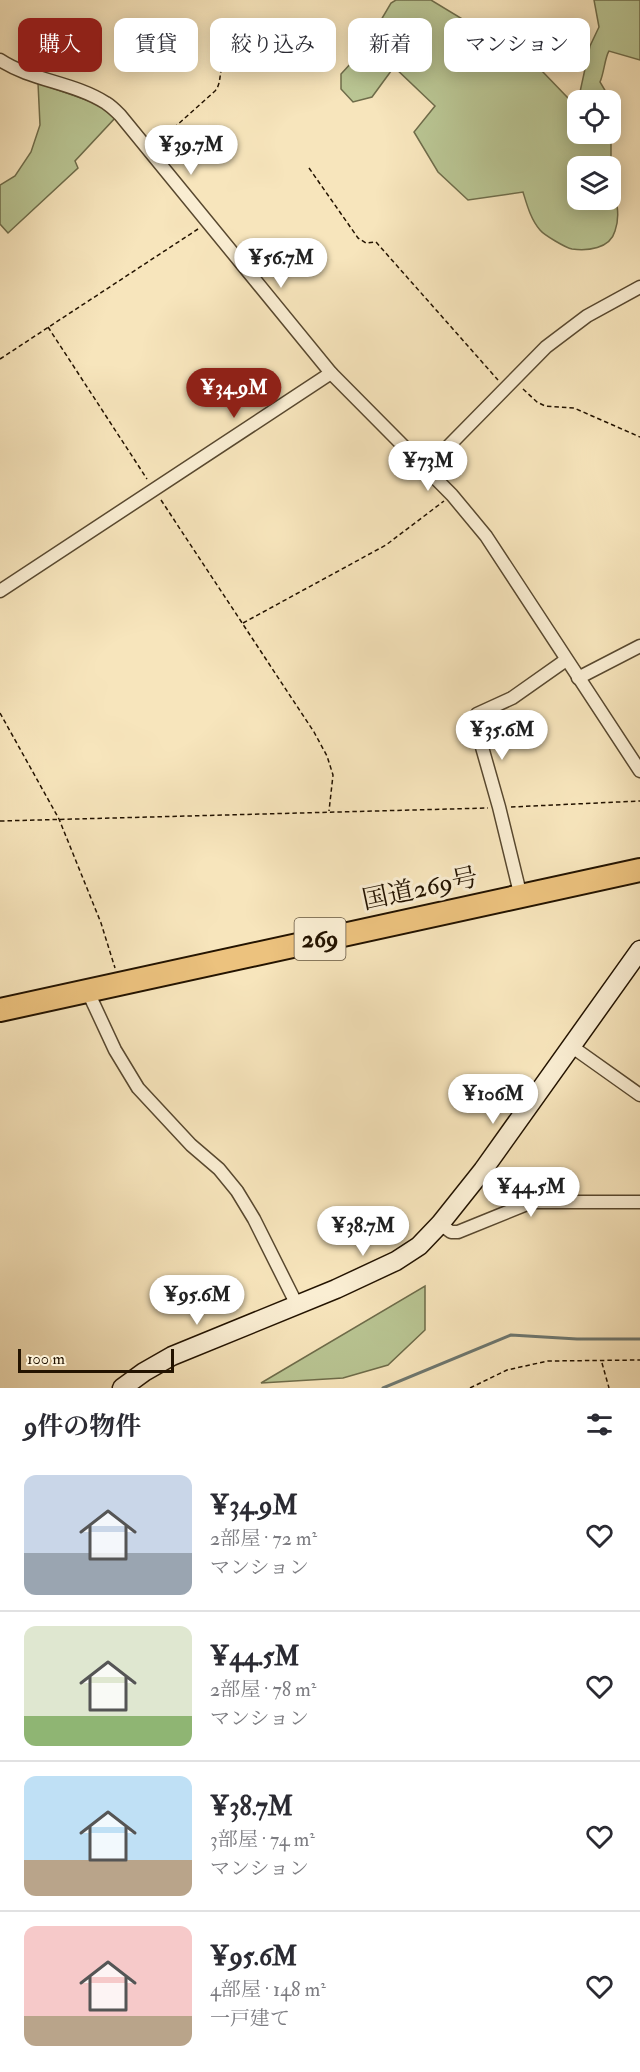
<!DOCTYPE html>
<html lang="ja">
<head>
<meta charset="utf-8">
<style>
  :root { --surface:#fff; --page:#f7f7f7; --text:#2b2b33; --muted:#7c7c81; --line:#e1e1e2; --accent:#8f2418 }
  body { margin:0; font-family:"IM FELL Double Pica","Noto Serif JP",serif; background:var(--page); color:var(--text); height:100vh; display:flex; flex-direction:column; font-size:22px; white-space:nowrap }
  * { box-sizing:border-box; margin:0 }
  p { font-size:20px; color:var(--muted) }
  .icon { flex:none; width:33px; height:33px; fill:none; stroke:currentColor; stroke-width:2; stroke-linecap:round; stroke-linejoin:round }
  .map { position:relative; height:1388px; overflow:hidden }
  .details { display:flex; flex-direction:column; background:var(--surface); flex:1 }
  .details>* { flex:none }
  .guide { position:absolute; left:18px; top:18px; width:604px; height:54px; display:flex; gap:12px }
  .fabs { position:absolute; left:567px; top:90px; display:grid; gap:12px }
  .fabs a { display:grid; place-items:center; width:54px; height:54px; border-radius:12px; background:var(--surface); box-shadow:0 3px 15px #0003; font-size:30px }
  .scale { position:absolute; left:18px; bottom:15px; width:156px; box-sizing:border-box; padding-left:6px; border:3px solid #231300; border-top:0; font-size:16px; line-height:21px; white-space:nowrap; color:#231300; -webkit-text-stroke:4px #faeed3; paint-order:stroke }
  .price { position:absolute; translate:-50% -51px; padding:0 14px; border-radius:21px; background:#fff; color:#222; font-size:20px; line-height:39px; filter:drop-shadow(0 2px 3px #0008) }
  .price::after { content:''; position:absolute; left:50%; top:36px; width:18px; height:14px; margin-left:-9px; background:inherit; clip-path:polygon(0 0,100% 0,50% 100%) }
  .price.current { background:var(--accent); color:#fff }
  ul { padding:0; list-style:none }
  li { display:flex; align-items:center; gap:18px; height:150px; padding:0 24px }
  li+li { border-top:2px solid var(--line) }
  li span { display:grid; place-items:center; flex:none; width:168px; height:120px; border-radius:12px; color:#555 }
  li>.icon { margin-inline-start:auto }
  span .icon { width:72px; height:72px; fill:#fffc; stroke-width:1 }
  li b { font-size:26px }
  h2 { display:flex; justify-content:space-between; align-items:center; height:72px; padding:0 24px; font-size:26px }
  .chip { padding:0 21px; border-radius:12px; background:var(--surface); box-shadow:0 3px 15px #0003; font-size:21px; line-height:54px }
  .chip.current { background:var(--accent); color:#fff }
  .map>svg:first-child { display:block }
  .green { fill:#b9c593; stroke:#6e6c4a; stroke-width:1.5 }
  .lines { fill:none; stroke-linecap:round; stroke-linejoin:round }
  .stream { stroke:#6f7870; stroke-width:3 }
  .street-casing { stroke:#58482f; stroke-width:15 }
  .secondary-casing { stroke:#231300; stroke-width:21 }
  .highway-casing { stroke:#231300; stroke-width:26 }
  .path { stroke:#231300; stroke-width:1.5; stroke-dasharray:4.5 3; stroke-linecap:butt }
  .street { stroke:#faeed3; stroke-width:12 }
  .secondary { stroke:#faeed3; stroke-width:18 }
  .highway { stroke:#ecc27e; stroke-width:22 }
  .labels { text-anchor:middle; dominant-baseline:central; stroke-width:6; stroke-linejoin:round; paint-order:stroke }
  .shield { fill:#faeed3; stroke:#64553f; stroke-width:1.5 }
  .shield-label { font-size:24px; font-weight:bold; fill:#231300 }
  .street-label { font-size:26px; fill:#231300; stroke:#faeed3 }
</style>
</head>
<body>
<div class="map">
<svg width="640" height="1388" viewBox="0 0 640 1388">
  <rect width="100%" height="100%" fill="#f7e5bc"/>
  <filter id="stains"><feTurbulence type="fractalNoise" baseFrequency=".00333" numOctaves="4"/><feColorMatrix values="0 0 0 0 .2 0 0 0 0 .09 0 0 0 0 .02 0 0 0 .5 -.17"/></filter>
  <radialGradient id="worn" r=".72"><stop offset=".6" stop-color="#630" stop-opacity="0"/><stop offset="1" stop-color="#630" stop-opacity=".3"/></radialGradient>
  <g class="green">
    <path d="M396 0H431L482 31H499L524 26 548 42 542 71 569 99 580 92 590 46 599 27 594 0H640V60L609 51C605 57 604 73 600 82L606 92 607 100H578V134H610L611 124V173L610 166H578V200H610L611 182C616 199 621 214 615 231 610 249 587 251 572 249 566 248 544 235 540 230 531 220 527 205 523 192L468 200 438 172 414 132 435 106 394 67 372 97 353 102 341 89V74L364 49 391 3Z"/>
    <polygon points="38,83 101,105 116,117 75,161 78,168 8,233 0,224 0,185 15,176 31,152 40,125"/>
    <polygon points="425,1286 425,1330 388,1365 343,1378 261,1383"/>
  </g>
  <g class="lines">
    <polyline class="stream" points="383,1388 511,1335 577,1339 640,1339"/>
    <g class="street-casing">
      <g id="street">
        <path d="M0 60C32 81 73 82 106 103 111 106 116 111 120 115L331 373 452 495 486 536 640 771"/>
        <polyline points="426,469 546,347 587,316 640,287"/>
        <polyline points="0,591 331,373"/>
        <polyline points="578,678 640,646"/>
        <polyline points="521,897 499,807 474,719 477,714 512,698 566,660"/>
        <polyline points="88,992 115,1050 138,1088 191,1145 219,1169 237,1191 254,1219 297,1305"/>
        <polyline points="571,1046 640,1095"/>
        <polyline points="440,1224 451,1232 458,1232 532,1202 640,1202"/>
      </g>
    </g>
    <g class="secondary-casing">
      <polyline id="secondary" points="122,1388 144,1372 172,1356 336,1289 396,1261 419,1246 440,1224 483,1170 640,950"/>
    </g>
    <g class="highway-casing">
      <polyline id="highway" points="0,1010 640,870"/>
    </g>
    <g class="path">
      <path d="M157 143 215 91C221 84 219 76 222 68 227 54 239 42 248 31"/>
      <polyline points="309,168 358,238 366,243 376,242 498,380"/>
      <polyline points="48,327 147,479"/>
      <polyline points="0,359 198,229"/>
      <polyline points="523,389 537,402 545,406 574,408 640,437"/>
      <polyline points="161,500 314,732 327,756 333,775 329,811"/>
      <polyline points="243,623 386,545 444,501"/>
      <polyline points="0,713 59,819 101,923 115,968"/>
      <polyline points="511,807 640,801"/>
      <polyline points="0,821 488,808"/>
      <polyline points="602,1363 609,1388"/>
      <polyline points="470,1388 507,1370 548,1361 640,1360"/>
    </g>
    <use href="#street" class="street"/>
    <use href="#secondary" class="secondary"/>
    <use href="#highway" class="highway"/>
  </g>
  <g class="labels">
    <rect class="shield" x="294.5" y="918" width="51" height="42" rx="4.5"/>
    <g class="shield-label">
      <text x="320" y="939">269</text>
    </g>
    <g class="street-label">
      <text transform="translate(420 889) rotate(-12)">国道269号</text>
    </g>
  </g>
  <rect width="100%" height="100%" filter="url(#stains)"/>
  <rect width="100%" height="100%" fill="url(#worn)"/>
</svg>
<div class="fabs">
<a><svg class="icon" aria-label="locate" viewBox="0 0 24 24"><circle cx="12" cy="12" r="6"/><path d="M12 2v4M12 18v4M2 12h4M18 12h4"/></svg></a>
<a><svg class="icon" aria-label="layers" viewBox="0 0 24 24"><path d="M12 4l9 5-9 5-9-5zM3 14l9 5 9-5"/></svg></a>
</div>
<div class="scale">100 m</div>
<b class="price" style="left:191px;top:176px">¥39.7M</b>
<b class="price" style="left:281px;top:289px">¥56.7M</b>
<b class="price current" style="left:234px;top:419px">¥34.9M</b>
<b class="price" style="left:428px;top:492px">¥73M</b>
<b class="price" style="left:502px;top:761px">¥35.6M</b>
<b class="price" style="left:493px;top:1125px">¥106M</b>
<b class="price" style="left:531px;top:1218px">¥44.5M</b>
<b class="price" style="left:363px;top:1257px">¥38.7M</b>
<b class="price" style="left:197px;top:1326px">¥95.6M</b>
<div class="guide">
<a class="chip current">購入</a>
<a class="chip">賃貸</a>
<a class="chip">絞り込み</a>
<a class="chip">新着</a>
<a class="chip">マンション</a>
</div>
</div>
<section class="details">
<h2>9件の物件<svg class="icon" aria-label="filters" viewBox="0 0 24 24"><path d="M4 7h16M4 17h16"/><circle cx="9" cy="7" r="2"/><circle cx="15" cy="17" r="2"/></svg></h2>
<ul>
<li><span style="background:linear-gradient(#c9d6e8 65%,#9aa5b1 0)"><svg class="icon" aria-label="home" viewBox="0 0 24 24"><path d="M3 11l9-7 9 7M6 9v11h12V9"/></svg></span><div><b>¥34.9M</b><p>2部屋 · 72 m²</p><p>マンション</p></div><svg class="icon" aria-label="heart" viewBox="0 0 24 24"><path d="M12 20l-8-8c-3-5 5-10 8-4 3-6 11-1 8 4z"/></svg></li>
<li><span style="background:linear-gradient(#dfe7d0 75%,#8fb573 0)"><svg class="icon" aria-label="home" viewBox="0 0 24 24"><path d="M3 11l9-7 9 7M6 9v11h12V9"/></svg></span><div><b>¥44.5M</b><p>2部屋 · 78 m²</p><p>マンション</p></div><svg class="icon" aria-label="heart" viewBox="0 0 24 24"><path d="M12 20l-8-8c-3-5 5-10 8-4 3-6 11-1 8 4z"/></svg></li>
<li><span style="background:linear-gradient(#bfe0f5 70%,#b9a48a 0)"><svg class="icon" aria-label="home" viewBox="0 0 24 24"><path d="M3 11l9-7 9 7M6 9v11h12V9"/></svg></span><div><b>¥38.7M</b><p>3部屋 · 74 m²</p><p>マンション</p></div><svg class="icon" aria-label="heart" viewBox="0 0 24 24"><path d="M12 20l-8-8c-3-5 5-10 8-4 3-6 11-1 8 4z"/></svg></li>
<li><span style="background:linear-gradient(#f6c9c9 75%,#b9a48a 0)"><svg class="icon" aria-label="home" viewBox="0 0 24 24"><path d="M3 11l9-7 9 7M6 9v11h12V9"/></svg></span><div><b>¥95.6M</b><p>4部屋 · 148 m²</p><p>一戸建て</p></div><svg class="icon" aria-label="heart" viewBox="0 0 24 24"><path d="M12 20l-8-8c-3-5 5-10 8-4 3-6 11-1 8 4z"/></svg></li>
</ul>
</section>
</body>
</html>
